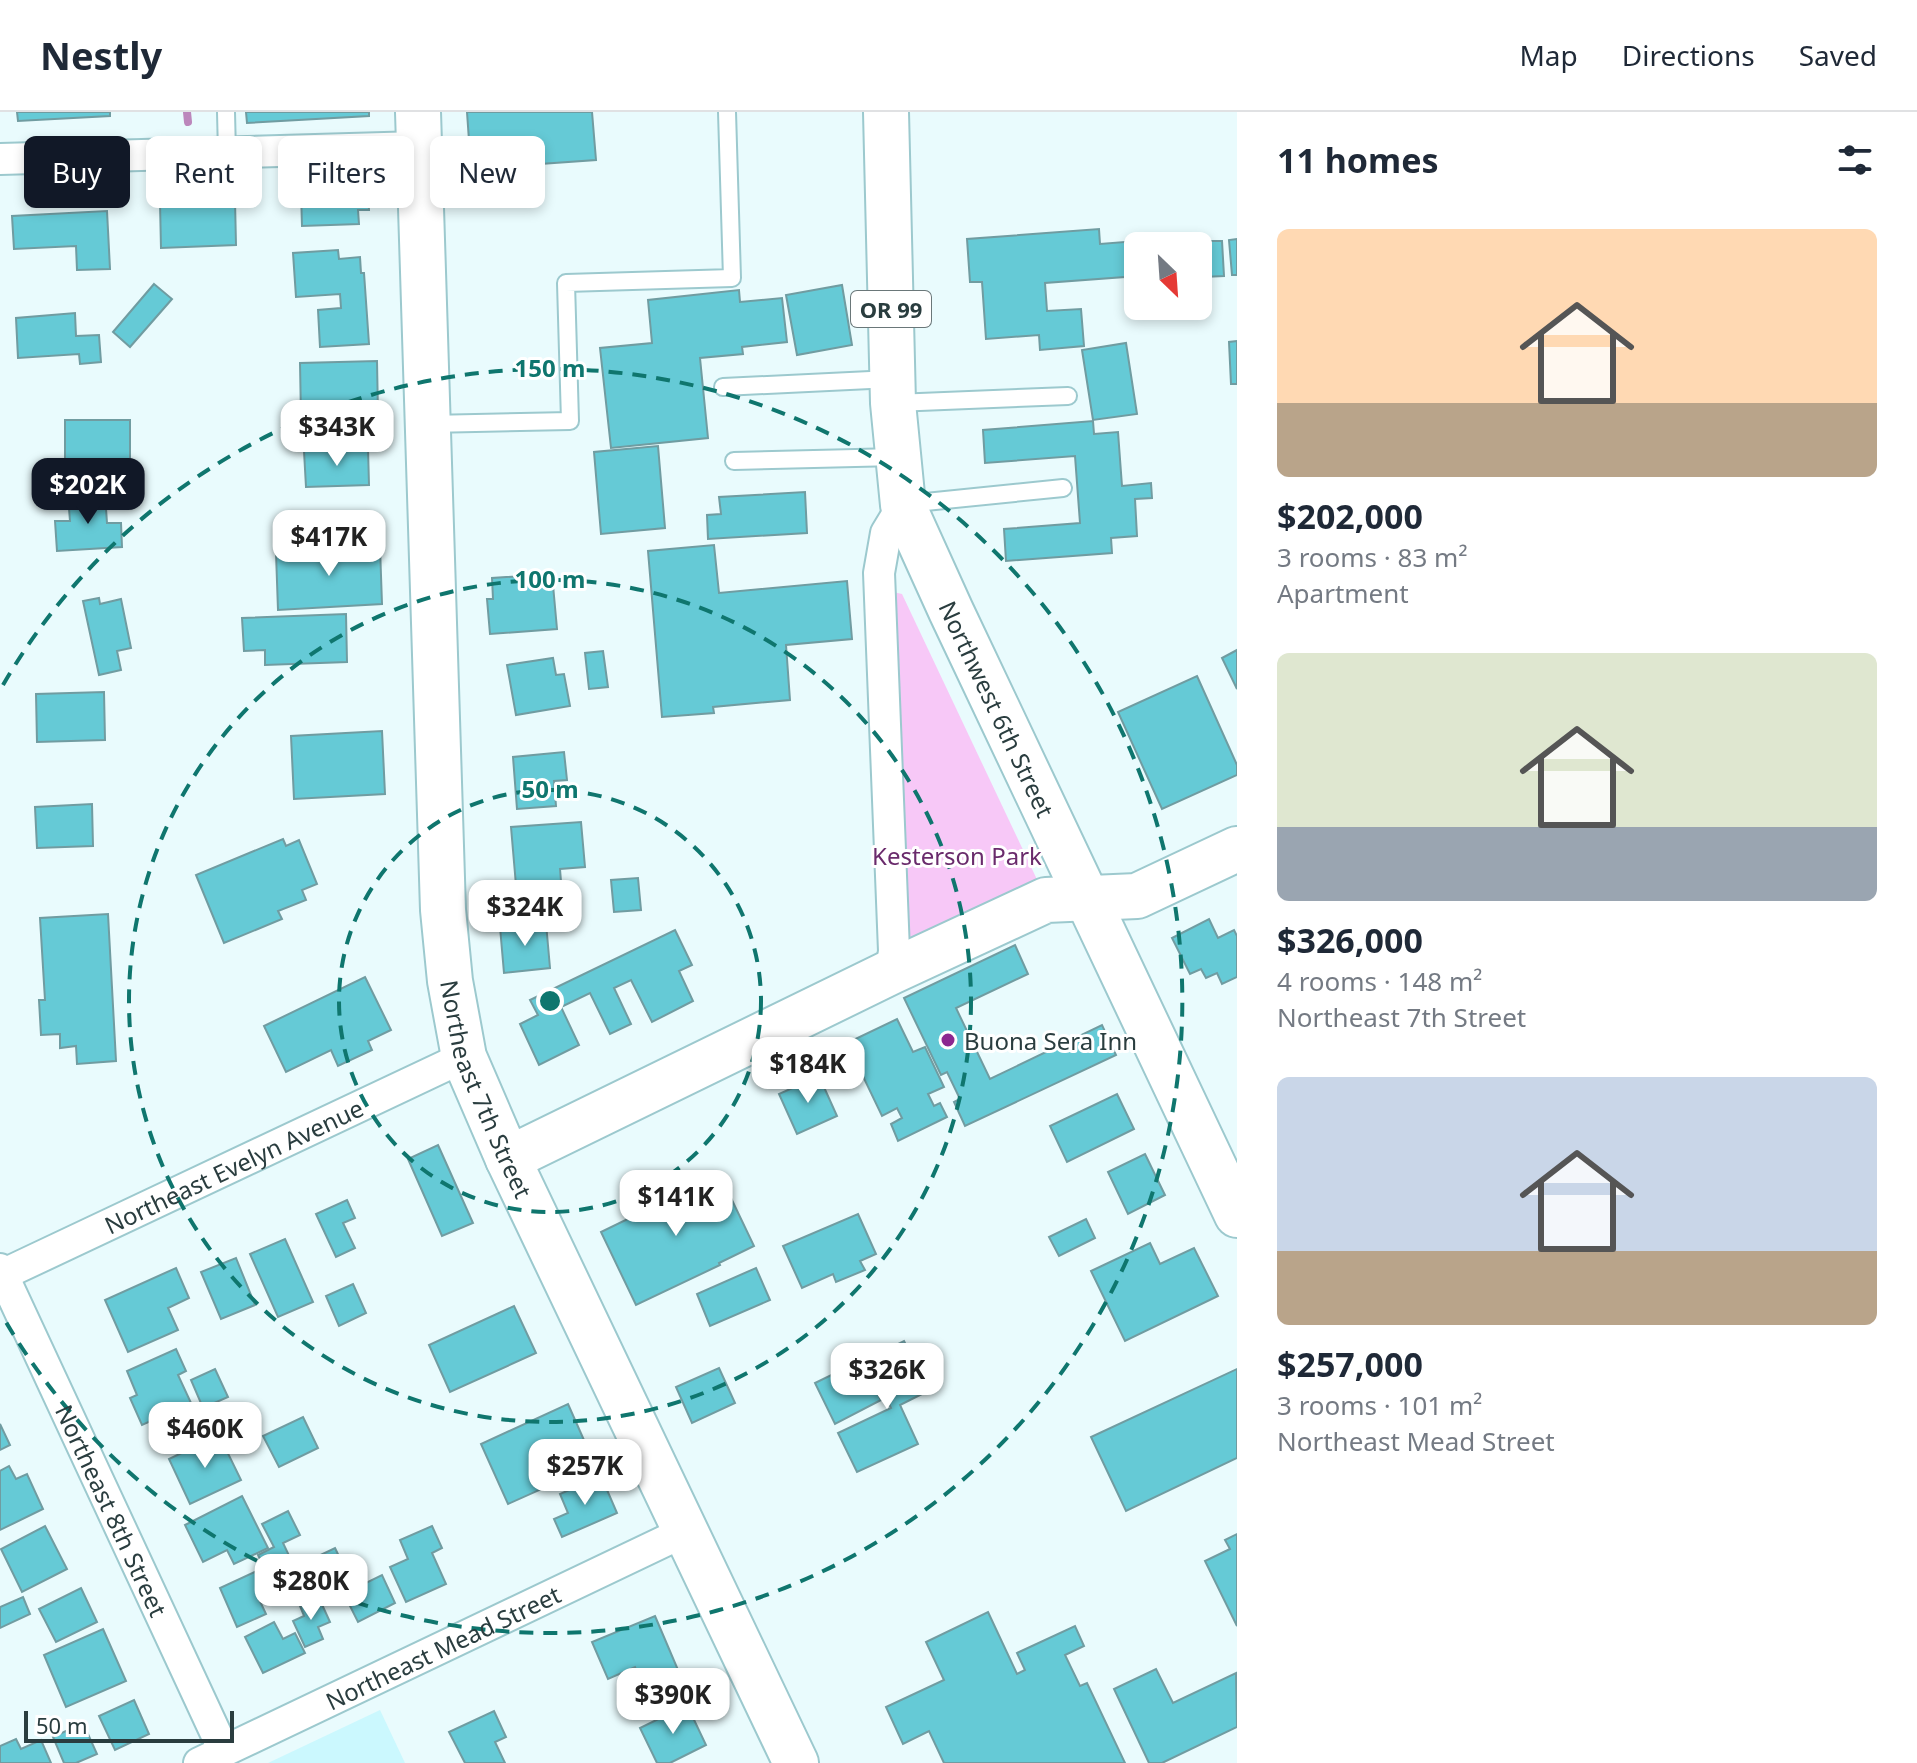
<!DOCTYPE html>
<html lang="en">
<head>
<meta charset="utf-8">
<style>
  :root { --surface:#fff; --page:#f2f2f3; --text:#1f2937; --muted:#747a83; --line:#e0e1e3; --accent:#111827 }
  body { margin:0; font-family:"Noto Sans",sans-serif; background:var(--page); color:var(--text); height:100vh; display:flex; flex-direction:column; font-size:30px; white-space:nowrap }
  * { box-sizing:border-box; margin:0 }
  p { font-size:26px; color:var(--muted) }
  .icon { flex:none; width:44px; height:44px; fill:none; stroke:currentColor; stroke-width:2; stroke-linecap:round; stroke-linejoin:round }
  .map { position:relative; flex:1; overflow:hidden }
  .drawer { display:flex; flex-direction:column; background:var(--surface); width:680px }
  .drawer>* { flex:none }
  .top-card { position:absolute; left:24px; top:24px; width:760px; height:72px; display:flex; gap:16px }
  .needle { width:52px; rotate:155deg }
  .controls { position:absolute; left:1124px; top:120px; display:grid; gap:16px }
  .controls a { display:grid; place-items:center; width:88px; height:88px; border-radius:12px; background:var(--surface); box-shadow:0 4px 12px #0003; font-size:40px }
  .scale { position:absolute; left:24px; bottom:20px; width:210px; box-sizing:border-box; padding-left:8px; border:4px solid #2a3d3f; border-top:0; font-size:22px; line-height:28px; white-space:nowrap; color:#2a3d3f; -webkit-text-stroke:6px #fff; paint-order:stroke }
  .price { position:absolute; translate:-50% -68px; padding:0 18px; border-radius:16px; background:#fff; color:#222; font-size:26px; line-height:52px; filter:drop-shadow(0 2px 4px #0008) }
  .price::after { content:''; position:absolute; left:50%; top:48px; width:24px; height:18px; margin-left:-12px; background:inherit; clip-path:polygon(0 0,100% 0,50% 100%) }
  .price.current { background:var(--accent); color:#fff }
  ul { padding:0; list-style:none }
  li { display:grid; align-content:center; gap:16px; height:424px; padding:0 40px }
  li span { display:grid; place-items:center; height:248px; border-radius:12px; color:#555 }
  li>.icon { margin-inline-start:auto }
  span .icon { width:144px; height:144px; fill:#fffc; stroke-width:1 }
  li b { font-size:34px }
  h2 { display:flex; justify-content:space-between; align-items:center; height:96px; padding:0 40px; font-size:34px }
  .tag { padding:0 28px; border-radius:12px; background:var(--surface); box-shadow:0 4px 12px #0003; font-size:28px; line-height:72px }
  .tag.current { background:var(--accent); color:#fff }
  header { display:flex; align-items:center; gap:48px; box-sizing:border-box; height:112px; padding:0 40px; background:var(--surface); border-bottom:2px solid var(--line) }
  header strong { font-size:38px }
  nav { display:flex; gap:44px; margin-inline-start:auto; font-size:28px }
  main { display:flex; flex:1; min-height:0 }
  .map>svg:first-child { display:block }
  .built { fill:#cbf8fe }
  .green { fill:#f7c8f7 }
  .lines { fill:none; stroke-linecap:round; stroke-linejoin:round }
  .stream { stroke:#bc87bc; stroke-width:8 }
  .building { fill:#65cad6; stroke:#709ca1; stroke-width:2 }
  .lane-casing { stroke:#9cc9ce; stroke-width:20 }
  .street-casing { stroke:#9cc9ce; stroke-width:34 }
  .secondary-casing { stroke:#9cc9ce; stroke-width:48 }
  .highway-casing { stroke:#9cc9ce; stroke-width:48 }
  .lane { stroke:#fff; stroke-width:16 }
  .street { stroke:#fff; stroke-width:30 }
  .secondary { stroke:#fff; stroke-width:44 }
  .highway { stroke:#fff; stroke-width:44 }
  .ring { fill:none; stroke:#0f766e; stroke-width:4; stroke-dasharray:14 10 }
  .poi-dot { fill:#8c2890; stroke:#fff; stroke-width:3 }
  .labels { text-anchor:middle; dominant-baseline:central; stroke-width:6; stroke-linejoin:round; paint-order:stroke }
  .shield { fill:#fff; stroke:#6a7779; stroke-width:2 }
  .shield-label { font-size:22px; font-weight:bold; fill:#2a3d3f }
  .street-label { font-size:24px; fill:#2a3d3f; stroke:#fff }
  .park-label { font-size:24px; fill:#6a2b6c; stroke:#fff }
  .poi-label { font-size:24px; fill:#2a3d3f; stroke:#fff; text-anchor:start }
  .centre { fill:#0f766e; stroke:#fff; stroke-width:4 }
  .ring-label { font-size:24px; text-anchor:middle; font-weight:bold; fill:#0f766e; stroke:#fff; stroke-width:6; stroke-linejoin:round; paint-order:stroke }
</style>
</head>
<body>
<header>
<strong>Nestly</strong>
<nav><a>Map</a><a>Directions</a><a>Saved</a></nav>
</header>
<main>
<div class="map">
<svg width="1237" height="1651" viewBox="0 0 1237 1651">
  <rect width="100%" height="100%" fill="#e9fbfd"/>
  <polygon class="built" points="380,1598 405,1651 268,1651"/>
  <polygon class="green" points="893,480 902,482 1041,776 894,839"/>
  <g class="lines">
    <polyline class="stream" points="187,0 188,10"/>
  </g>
  <g class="building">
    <polygon points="17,0 110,0 110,4 18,9"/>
    <polygon points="246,0 369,0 369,4 247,11"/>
    <polygon points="467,0 592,0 596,48 471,57"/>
    <polygon points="368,77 369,98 358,98 359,112 302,114 301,80"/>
    <polygon points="235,88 236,133 161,136 160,91"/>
    <polygon points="107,99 110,157 77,158 76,134 14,137 12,104"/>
    <polygon points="1099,117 1100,132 1137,129 1138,164 1045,171 1047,199 1081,197 1084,234 1040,238 1039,223 986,227 982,170 970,170 967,127"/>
    <polygon points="1237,127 1237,163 1232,163 1229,128"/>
    <polygon points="1202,129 1222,129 1224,164 1203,165"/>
    <polygon points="338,138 339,147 360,145 361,161 364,161 369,232 320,235 318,198 341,196 340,182 296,185 293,141"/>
    <polygon points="154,172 172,187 130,235 113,220"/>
    <polygon points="842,173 852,233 797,243 786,183"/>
    <polygon points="739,178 740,190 782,186 787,230 742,235 743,242 700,246 708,326 611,336 600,236 652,231 648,188"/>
    <polygon points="75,201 76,224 99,223 101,250 80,252 79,242 18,246 16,206"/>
    <polygon points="1237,229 1237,272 1231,272 1229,230"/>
    <polygon points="1126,231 1137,302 1093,308 1082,238"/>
    <polygon points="377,249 378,302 301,305 300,251"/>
    <rect x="65" y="308" width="65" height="41"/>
    <polygon points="1093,309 1094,322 1118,320 1122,374 1151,371 1152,386 1135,387 1137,424 1111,426 1112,441 1006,449 1004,417 1080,411 1075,344 985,351 983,318"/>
    <polygon points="658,334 665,416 601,422 594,340"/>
    <polygon points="368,336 369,373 306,375 304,339"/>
    <polygon points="805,380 807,421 708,427 707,403 721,402 719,385"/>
    <polygon points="105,382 107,411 121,411 122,435 57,439 55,409 70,409 68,384"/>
    <polygon points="714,433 719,481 847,469 852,527 786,533 790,588 713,595 714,601 662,605 648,439"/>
    <polygon points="380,435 382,492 278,498 276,441"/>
    <polygon points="552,462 557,517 490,522 487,487 493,487 492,466"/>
    <polygon points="99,486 100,492 121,487 131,536 117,539 121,558 99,563 83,489"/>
    <polygon points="346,502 347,550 265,553 265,538 244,539 242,506"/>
    <polygon points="1237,538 1237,577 1222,546"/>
    <polygon points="603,539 608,575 589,577 585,541"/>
    <polygon points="553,546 556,563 564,562 570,594 516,603 507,553"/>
    <polygon points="1197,564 1237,653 1237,663 1162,697 1118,600"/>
    <polygon points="104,580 105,628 37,630 36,582"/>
    <polygon points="382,619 385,682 294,687 291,624"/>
    <polygon points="564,640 567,668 554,669 556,694 517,697 513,645"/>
    <polygon points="92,692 93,734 37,736 35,695"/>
    <polygon points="581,710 585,755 560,757 562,782 517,785 511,715"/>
    <polygon points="283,727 286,734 299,728 317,772 302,778 306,788 278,799 282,807 224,831 196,763"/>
    <polygon points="638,766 641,798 614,800 611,768"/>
    <polygon points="108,802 116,949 77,952 76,934 60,936 60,922 41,923 39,888 45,888 40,806"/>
    <polygon points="1209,807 1218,826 1234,818 1237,824 1237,865 1222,872 1217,861 1206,866 1201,857 1190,862 1172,826"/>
    <polygon points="546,811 550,856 504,861 500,815"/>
    <polygon points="675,818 692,853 679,859 693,889 652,910 631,868 614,876 631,912 610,922 590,881 561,895 579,933 539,953 520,912 538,903 530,888"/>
    <polygon points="1015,833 1028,862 956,896 990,967 1102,913 1116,943 965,1014 954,990 960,987 947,960 941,963 904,886"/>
    <polygon points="365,865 391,918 368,929 372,938 338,954 331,938 286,960 264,914"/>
    <polygon points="897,907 913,940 925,935 944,975 928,982 934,994 940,991 947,1005 898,1029 891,1012 902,1006 897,996 882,1004 847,931"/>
    <polygon points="819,964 837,1004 797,1022 779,982"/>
    <polygon points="1117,982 1134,1017 1067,1050 1050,1014"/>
    <polygon points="438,1033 473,1111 442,1124 408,1047"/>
    <polygon points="1145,1042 1165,1083 1128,1102 1108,1060"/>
    <polygon points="720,1063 754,1134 719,1151 720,1153 636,1193 601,1120 636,1103 631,1093 679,1069 684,1080"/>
    <polygon points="347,1088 355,1106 343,1111 355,1136 336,1145 316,1102"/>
    <polygon points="858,1102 876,1142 860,1149 865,1158 836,1170 833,1162 802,1176 783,1134"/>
    <polygon points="1086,1107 1095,1126 1059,1144 1049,1125"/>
    <polygon points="285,1127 313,1190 278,1205 250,1142"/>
    <polygon points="1150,1131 1160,1152 1194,1136 1218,1184 1125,1229 1091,1159"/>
    <polygon points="236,1146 255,1193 221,1207 201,1160"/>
    <polygon points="176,1156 189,1186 168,1196 178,1218 128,1240 105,1188"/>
    <polygon points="756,1156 770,1188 710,1214 697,1182"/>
    <polygon points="353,1172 366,1201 339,1214 326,1184"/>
    <polygon points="514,1194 536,1241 450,1280 429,1233"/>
    <polygon points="904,1229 928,1279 900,1293 918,1332 857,1360 838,1321 891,1296 868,1247"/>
    <polygon points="176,1237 186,1259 178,1263 191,1291 142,1313 130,1286 137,1283 127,1259"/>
    <polygon points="862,1248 881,1288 835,1312 815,1271"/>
    <polygon points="719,1256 735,1291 692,1311 676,1275"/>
    <polygon points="215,1257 228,1285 203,1296 191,1268"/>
    <polygon points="1237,1257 1237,1346 1126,1399 1091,1325"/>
    <polygon points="568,1292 595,1353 508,1392 481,1332"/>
    <polygon points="303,1305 318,1336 279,1355 263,1324"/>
    <polygon points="0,1312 10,1333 0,1338"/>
    <polygon points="219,1323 241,1368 190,1392 169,1347"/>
    <polygon points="9,1354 16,1367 27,1362 43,1397 0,1418 0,1359"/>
    <polygon points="601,1364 617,1401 562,1425 554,1407 568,1401 560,1382"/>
    <polygon points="242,1384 268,1436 234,1452 227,1438 203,1450 185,1413"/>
    <polygon points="288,1399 300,1423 283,1431 294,1454 269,1466 258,1443 274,1435 262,1412"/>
    <polygon points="45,1414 67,1457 22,1480 1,1437"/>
    <polygon points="432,1414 442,1436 432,1441 446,1472 406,1490 390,1455 408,1447 400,1428"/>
    <polygon points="1237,1422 1237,1514 1205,1449 1230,1437 1225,1428"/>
    <polygon points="335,1436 346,1459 323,1470 312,1447"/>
    <polygon points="261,1457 270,1477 257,1483 266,1502 237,1515 220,1476"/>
    <polygon points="358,1458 364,1472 382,1463 395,1491 358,1510 337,1468"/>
    <polygon points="81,1476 97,1510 56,1530 39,1497"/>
    <polygon points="23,1485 30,1502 0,1516 0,1495"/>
    <polygon points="319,1486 330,1510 318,1515 323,1527 305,1535 293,1509 304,1504 300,1494"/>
    <polygon points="988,1500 1017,1562 1025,1558 1017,1541 1075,1514 1084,1534 1065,1543 1080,1574 1087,1571 1125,1651 944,1651 929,1619 903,1632 886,1595 944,1568 926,1530"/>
    <polygon points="655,1504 681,1565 645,1580 635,1555 608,1567 592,1530"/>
    <polygon points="274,1510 283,1527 295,1521 305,1541 263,1561 245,1525"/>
    <polygon points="103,1517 126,1569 66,1595 44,1543"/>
    <polygon points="1156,1557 1173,1591 1236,1561 1237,1615 1162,1651 1149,1651 1114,1577"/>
    <polygon points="134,1588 149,1622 115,1638 99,1604"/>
    <polygon points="687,1593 706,1633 670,1651 657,1651 640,1616"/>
    <polygon points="494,1599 506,1625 495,1630 505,1651 465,1651 449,1620"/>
    <polygon points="83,1611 97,1642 76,1651 64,1651 53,1625"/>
    <polygon points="16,1627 21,1637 41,1628 51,1651 0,1651 0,1634"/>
  </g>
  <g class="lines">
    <g class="lane-casing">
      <g id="lane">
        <polyline points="226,0 227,41"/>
        <polyline points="723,275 891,267"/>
        <polyline points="895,291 1068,284"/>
        <polyline points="429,312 570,309 566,171 732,166 727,0"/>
        <polyline points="734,349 897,345"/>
        <polyline points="906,392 1063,376"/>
      </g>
    </g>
    <g class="street-casing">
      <g id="street">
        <polyline points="0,47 419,35"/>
        <polyline points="891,860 894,839 879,461 886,421 903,393"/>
        <path id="s1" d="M0 1157 224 1639"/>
        <path id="s2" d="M2 1163 464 945"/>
        <path id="s3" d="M199 1651 686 1419"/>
      </g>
    </g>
    <g class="secondary-casing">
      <polyline id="secondary" points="508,1047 891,860 1046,788 1137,784 1237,737"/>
    </g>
    <g class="highway-casing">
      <g id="highway">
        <path id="s4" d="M418 0 443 798 450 869 464 945 508 1047 796 1651"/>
        <path id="s5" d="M886 0 893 291 903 393 951 499 1237 1103"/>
      </g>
    </g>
    <use href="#lane" class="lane"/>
    <use href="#street" class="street"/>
    <use href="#secondary" class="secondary"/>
    <use href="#highway" class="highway"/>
  </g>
  <g class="ring">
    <circle cx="550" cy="889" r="211"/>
    <circle cx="550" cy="889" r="421"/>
    <path d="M3 573A632 632 0 1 1 3 1205"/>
  </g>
  <circle class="poi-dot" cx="948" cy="928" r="8"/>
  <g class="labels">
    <rect class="shield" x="851" y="179" width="80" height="36" rx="6"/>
    <g class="shield-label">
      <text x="891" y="197">OR 99</text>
    </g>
    <g class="street-label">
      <text stroke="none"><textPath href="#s5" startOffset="618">Northwest 6th Street</textPath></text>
      <text stroke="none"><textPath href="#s4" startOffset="984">Northeast 7th Street</textPath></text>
      <text stroke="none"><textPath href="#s2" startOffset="256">Northeast Evelyn Avenue</textPath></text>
      <text stroke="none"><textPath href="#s1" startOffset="266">Northeast 8th Street</textPath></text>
      <text stroke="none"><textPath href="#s3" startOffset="270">Northeast Mead Street</textPath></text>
    </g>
    <g class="park-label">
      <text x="957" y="743">Kesterson Park</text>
    </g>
    <g class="poi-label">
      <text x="964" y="928">Buona Sera Inn</text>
    </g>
  </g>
  <circle cx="550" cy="889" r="12" class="centre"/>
  <g class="ring-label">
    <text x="550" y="265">150 m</text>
    <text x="550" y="476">100 m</text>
    <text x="550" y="686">50 m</text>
  </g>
</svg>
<div class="controls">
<a><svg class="needle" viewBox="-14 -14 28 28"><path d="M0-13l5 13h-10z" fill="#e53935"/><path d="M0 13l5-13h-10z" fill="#747a83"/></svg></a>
</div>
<div class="scale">50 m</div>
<b class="price" style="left:337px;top:356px">$343K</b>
<b class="price current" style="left:88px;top:414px">$202K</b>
<b class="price" style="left:329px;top:466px">$417K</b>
<b class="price" style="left:525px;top:836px">$324K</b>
<b class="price" style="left:808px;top:993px">$184K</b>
<b class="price" style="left:676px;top:1126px">$141K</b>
<b class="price" style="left:887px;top:1299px">$326K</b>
<b class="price" style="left:205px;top:1358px">$460K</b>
<b class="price" style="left:585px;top:1395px">$257K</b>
<b class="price" style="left:311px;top:1510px">$280K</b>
<b class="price" style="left:673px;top:1624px">$390K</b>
<div class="top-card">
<a class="tag current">Buy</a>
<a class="tag">Rent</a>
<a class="tag">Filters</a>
<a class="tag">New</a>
</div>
</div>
<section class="drawer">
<h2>11 homes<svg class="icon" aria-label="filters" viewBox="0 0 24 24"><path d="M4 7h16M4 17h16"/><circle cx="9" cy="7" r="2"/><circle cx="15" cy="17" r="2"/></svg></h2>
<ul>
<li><span style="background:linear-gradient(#ffd9b3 70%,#b9a48a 0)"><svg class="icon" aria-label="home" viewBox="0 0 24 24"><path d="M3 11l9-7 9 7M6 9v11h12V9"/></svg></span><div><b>$202,000</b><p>3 rooms · 83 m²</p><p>Apartment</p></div></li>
<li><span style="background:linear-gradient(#dfe7d0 70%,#9aa5b1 0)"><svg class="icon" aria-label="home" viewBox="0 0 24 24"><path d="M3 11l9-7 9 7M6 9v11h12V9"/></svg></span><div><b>$326,000</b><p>4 rooms · 148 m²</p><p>Northeast 7th Street</p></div></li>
<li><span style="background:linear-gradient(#c9d6e8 70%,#b9a48a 0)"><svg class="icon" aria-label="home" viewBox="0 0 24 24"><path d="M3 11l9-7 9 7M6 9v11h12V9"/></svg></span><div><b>$257,000</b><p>3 rooms · 101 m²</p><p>Northeast Mead Street</p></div></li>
</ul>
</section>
</main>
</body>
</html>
